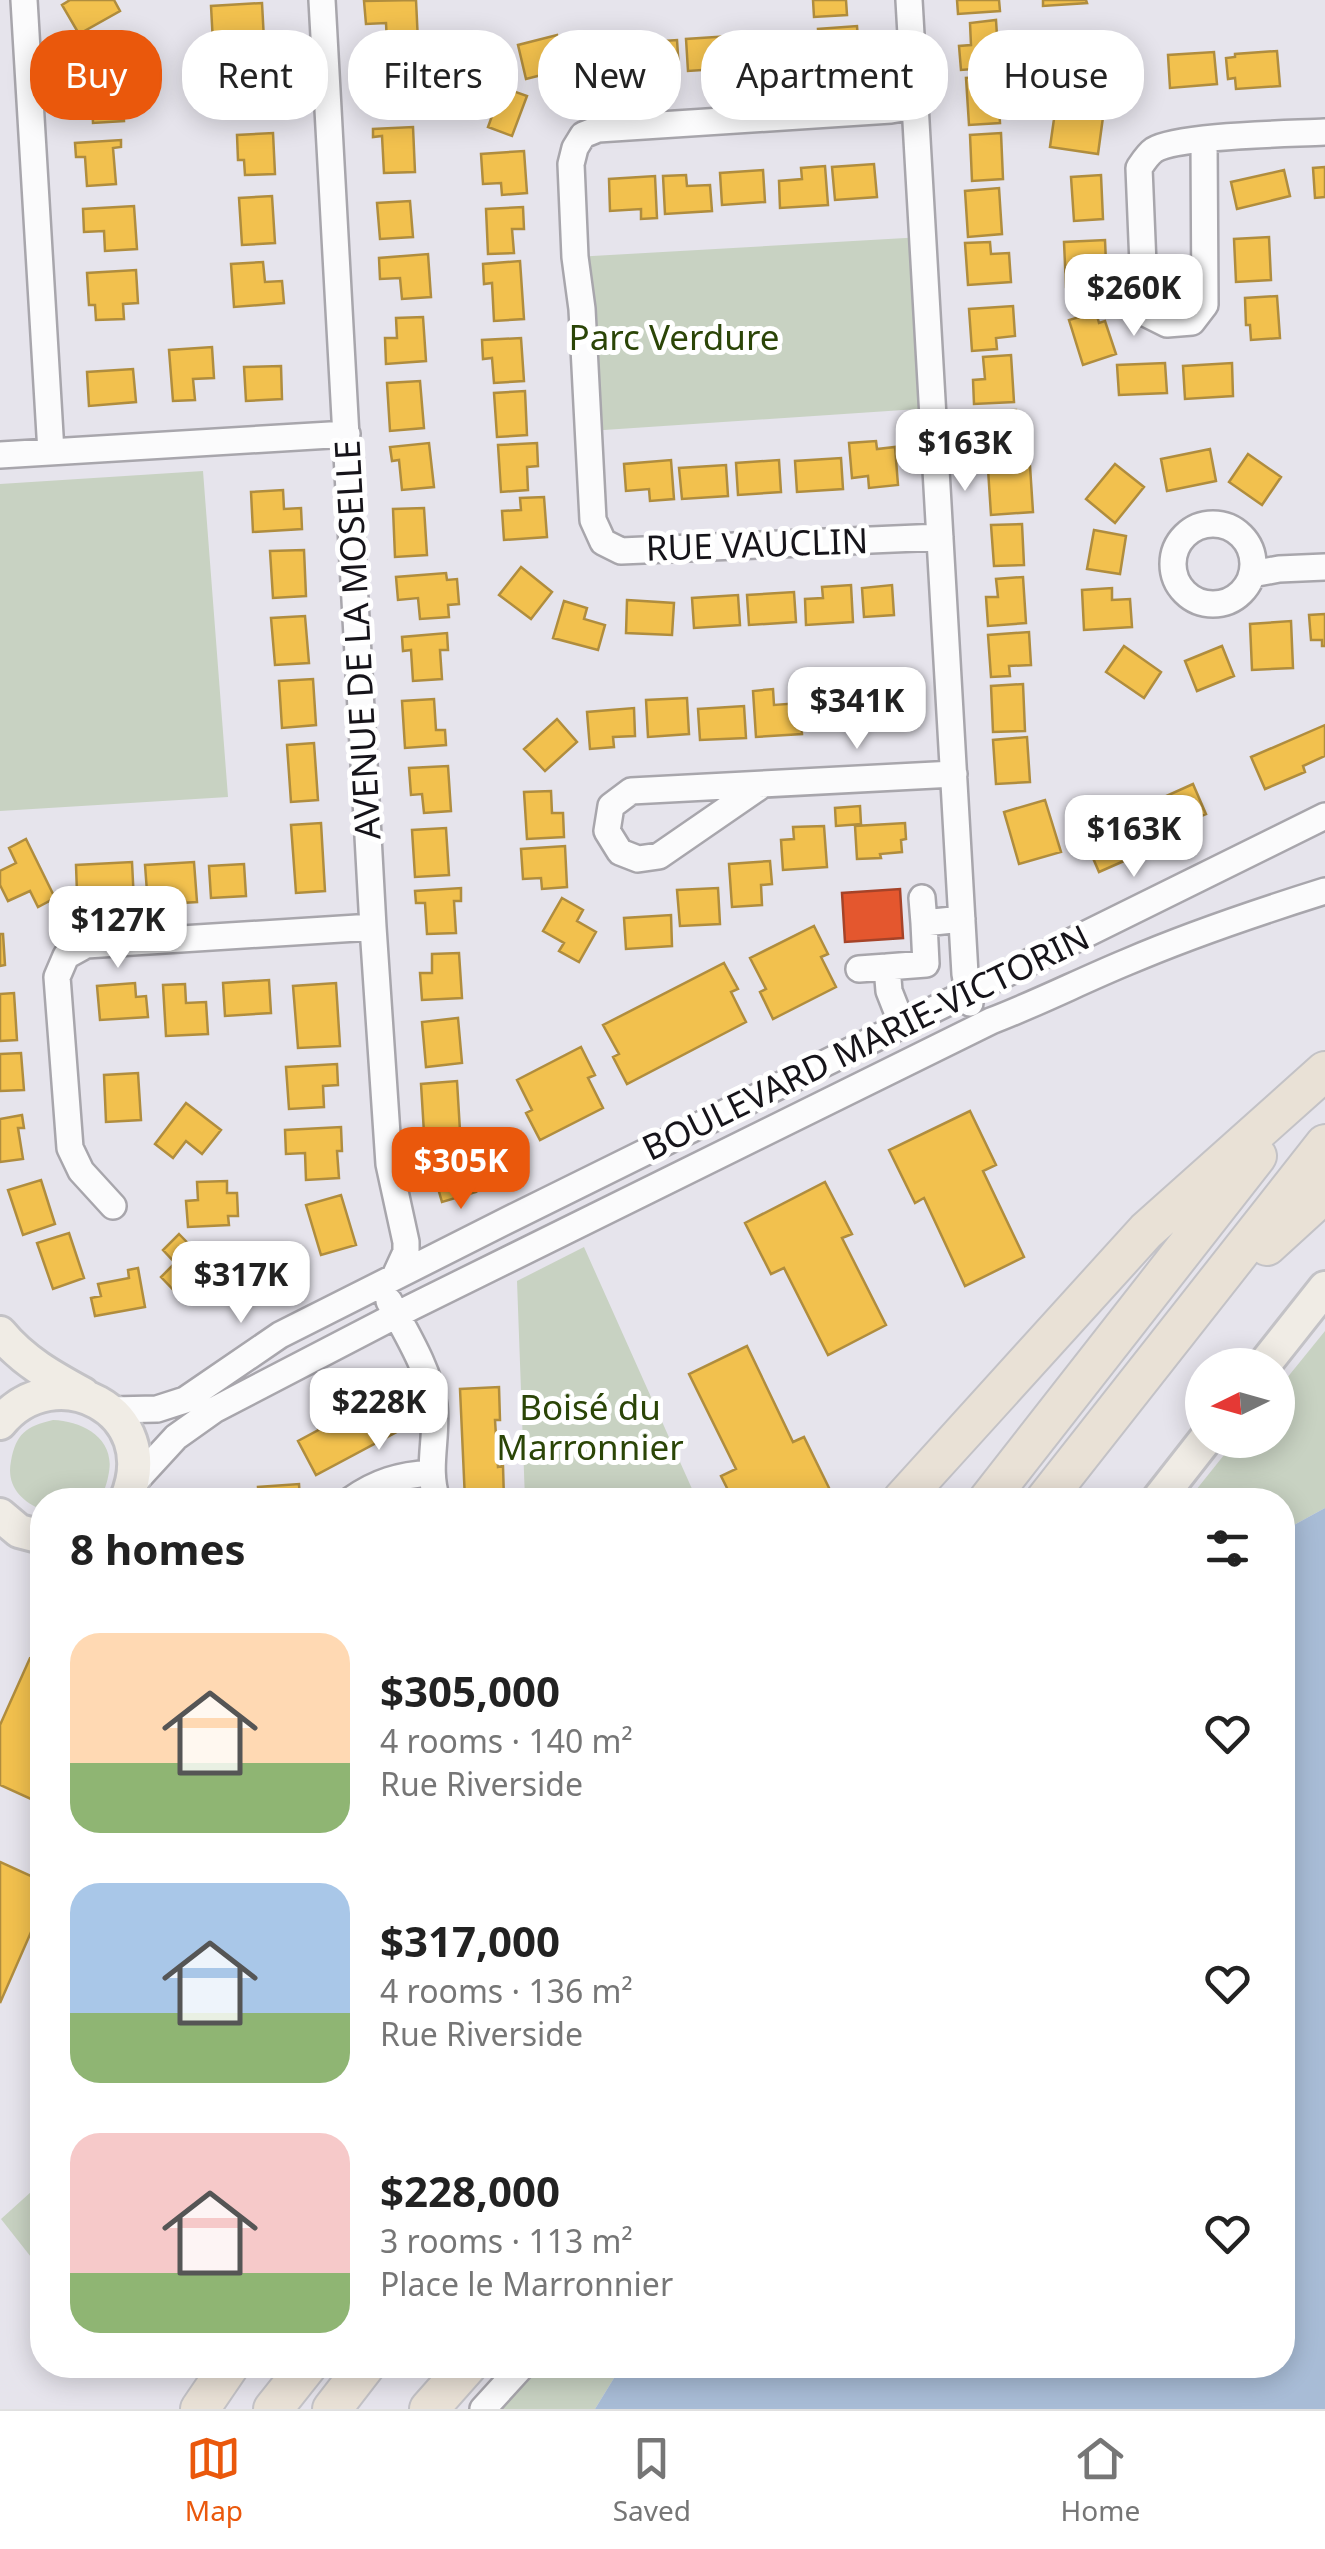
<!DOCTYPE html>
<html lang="en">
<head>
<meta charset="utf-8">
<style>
	:root { --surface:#fff; --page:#f2f2f2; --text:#222; --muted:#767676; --line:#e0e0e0; --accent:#ea580c }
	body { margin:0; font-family:"Noto Sans",sans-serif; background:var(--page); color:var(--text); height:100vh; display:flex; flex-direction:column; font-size:38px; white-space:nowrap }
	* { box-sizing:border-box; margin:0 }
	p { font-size:32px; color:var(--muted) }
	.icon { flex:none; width:55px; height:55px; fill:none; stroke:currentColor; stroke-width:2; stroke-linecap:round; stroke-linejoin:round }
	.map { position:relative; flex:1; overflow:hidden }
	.details { position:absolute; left:30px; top:1488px; width:1265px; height:890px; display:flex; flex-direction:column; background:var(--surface); border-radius:40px; box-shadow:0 5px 25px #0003 }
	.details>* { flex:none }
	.top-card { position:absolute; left:30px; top:30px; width:1265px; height:90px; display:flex; gap:20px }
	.needle { width:65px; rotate:265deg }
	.buttons { position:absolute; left:1185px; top:1348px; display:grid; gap:20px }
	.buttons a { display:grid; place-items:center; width:110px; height:110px; border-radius:50%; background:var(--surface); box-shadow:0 5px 25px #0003; font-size:50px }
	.price { position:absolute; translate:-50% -85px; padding:0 22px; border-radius:20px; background:#fff; color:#222; font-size:32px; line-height:65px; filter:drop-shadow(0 2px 5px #0008) }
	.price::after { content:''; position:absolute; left:50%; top:60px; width:30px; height:22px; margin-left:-15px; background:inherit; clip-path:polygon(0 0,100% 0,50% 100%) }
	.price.selected { background:var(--accent); color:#fff }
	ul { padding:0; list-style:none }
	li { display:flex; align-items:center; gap:30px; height:250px; padding:0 40px }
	li span { display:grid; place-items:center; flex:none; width:280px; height:200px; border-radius:30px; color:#555 }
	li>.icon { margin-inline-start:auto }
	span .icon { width:120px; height:120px; fill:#fffc; stroke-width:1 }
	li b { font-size:42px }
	h2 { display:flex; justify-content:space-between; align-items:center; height:120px; padding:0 40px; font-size:42px }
	.chip { padding:0 35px; border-radius:40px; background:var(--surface); box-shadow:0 5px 25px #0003; font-size:35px; line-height:90px }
	.chip.selected { background:var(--accent); color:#fff }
	.menu { display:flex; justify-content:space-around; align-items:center; height:140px; border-top:2px solid var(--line); background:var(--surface); font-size:28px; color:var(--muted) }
	.menu a { display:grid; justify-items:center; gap:5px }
	.menu .selected { color:var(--accent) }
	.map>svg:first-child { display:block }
	.green { fill:#c8d2c2 }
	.water { fill:#a8bcd6 }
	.homes { fill:#f2c14e; stroke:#b08d3e; stroke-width:2.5 }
	.shops { fill:#e4572e; stroke:#a64328; stroke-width:2.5 }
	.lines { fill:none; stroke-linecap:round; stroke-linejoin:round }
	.minor-casing { stroke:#a8a6ac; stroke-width:30 }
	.major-casing { stroke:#c3c2c6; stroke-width:38 }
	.highway-casing { stroke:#c3c2c6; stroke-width:42 }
	.minor { stroke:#fbfbfc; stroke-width:25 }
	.major { stroke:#f0ece5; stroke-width:32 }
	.highway { stroke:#e9e1d6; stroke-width:38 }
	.labels { text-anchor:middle; stroke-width:10; stroke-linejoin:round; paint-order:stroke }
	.park-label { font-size:35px; fill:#2b4507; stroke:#fff }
	.street-label { font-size:35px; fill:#16141a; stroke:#fff }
</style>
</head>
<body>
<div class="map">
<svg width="1325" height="2409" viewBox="0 0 1325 2409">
	<rect width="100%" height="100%" fill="#e6e4ec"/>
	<path class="green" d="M923 237 933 408 589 431 575 257Z
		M203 471 228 797 0 811V484Z
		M584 1247 697 1500H525L517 1281Z
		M1325 1331V1508L1283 1531 1282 1500H1188L1236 1440H1278V1389Z
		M53 1420C82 1421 115 1438 109 1472 107 1483 105 1492 97 1500H42V1510C21 1501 6 1486 11 1461 16 1434 26 1426 53 1420Z
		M42 2182V2271L1 2219Z
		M540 2365H622L595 2409H501Z"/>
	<path class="water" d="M1325 1508V2409H595L622 2365H1282L1283 1531Z"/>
	<path class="homes" d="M70 0H114L120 11 79 34 62 5Z
		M416 0 418 42 387 43 386 23 366 24 364 1Z
		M813 0H846L847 15 814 17Z
		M957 0H999L1000 11 958 14Z
		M1043 0H1086L1087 3 1043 6Z
		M262 3 264 40 213 43 211 6Z
		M996 20 999 67 961 70 959 46 971 45 970 23Z
		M857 26 859 52 850 53 851 73 821 75 818 29Z
		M557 35 565 69 526 79 518 45Z
		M730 36 732 68 688 71 686 39Z
		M783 36 786 67 739 70 737 39Z
		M609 39 610 56 621 55 623 81 581 84 578 41Z
		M677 40 679 70 636 73 634 43Z
		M1277 51 1280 86 1236 89 1235 78 1228 79 1226 58 1235 57V54Z
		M1214 52 1217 84 1170 88 1168 55Z
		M1061 59 1135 70 1131 98 1106 95 1098 154 1050 147 1054 119 1039 117 1041 103 1055 105Z
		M398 60 401 109 371 111 368 62Z
		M265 70 267 95 254 96 255 116 228 118 225 73Z
		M997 76 1000 123 969 125 966 78Z
		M121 78 124 121 93 123 92 102 72 104 71 81Z
		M485 81 527 96 512 136 488 127 492 116 475 110Z
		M413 127 415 172 384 173 382 136 373 137V129Z
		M273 133 275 174 245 175 244 160H238L237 135Z
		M1001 133 1003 179 972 181 970 135Z
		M121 140V147L113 148 116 184 87 186 85 157H76L75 143Z
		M524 151 527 193 502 195 501 183 483 184 481 154Z
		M874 164 877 197 835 200 832 167Z
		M825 166 828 205 780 208 779 181 802 179 801 168Z
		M1325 167V197L1315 198 1313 168Z
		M763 170 765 202 722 205 720 173Z
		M1284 170 1290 196 1237 209 1231 182Z
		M686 175 687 186 710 185 712 211 665 214 663 176Z
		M1101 175 1103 219 1074 221 1071 177Z
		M655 176 657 218 641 219V209L610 211 609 179Z
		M999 188 1002 234 968 237 965 191Z
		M272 196 275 243 242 245 239 198Z
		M410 201 413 237 380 239 377 203Z
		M134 206 137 249 105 251 104 231 84 232 83 209Z
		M523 207 524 229H512L514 253 488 254 486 209Z
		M1269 237 1271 280 1236 282 1234 239Z
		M1105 240 1107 285 1066 287 1064 242Z
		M990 242 991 254 1009 253 1011 282 968 285 965 243Z
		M428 254 431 297 402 299 400 278 380 279 379 258Z
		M520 261 524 319 494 321 492 283 484 284 483 264Z
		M263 262 265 282 282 281 284 303 234 307 231 264Z
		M136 270 138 303 123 304 124 319 96 320 95 305H89L87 273Z
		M1277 296 1280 338 1251 340 1250 325H1246L1245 298Z
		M1013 306 1015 336 996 338 997 349 972 351 969 309Z
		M1096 312 1099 323 1105 321 1116 354 1083 365 1069 320Z
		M423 317 426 361 386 364 385 338H397L396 318Z
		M521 338 524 381 494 383 492 358 483 359 482 340Z
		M212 347 214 378 193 379 195 400 173 401 169 350Z
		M1011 355 1014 402 974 404 973 380 985 379 983 357Z
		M1165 363 1167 393 1119 395 1117 365Z
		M1232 363 1233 396 1185 399 1183 366Z
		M281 366 282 399 246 401 244 367Z
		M133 369 136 402 89 406 87 372Z
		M420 381 424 428 390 431 387 383Z
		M525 391 527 435 497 437 494 393Z
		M1016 410 1019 456 988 458 985 411Z
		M876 441 877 449 895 447 898 485 869 488 868 476 852 478 849 443Z
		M429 443 434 487 402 490 399 460 392 461 390 447Z
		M537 443 538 466 527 467 528 490 501 492 498 445Z
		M1210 449 1216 481 1167 491 1161 459Z
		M1248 454 1281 477 1262 505 1229 482Z
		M841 458 843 489 797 492 795 461Z
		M671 460 674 499 650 501 649 489 626 491 624 464Z
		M779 460 781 492 738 495 736 463Z
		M1115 464 1144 487 1115 523 1086 499Z
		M726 465 728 496 682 499 679 468Z
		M1030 466 1033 512 991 515 988 469Z
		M283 490 284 509 301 508 302 529 253 532 251 492Z
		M544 497 547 537 504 540 502 511 521 510 520 498Z
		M424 508 427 555 395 557 393 509Z
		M1022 524 1024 565 994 566 991 525Z
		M1094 530 1126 536 1120 574 1087 569Z
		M304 550 306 596 273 598 270 551Z
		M521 567 552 592 531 619 499 595Z
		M446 573 447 580 457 579 459 604 448 605 449 617 420 619 418 598 398 600 396 577Z
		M1023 577 1026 623 988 626 986 597H998L996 579Z
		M851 585 853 622 806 625 805 599 823 598 822 587Z
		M892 585 894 615 864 617 862 588Z
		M1112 588V600L1130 599 1132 627 1084 630 1082 590Z
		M794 592 796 622 749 625 747 595Z
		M738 595 740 625 694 628 692 598Z
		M627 600 674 603 672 635 626 633Z
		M564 601 587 608 584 619 605 625 598 650 553 638Z
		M1325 614V646H1322V640H1311L1309 615Z
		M305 616 309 663 275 665 271 618Z
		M1291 621 1293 668 1252 670 1250 624Z
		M1029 632 1031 665 1009 666 1010 676 991 677 988 635Z
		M447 633 448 650H440L442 679 413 681 411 650 403 651 402 637Z
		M1124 646 1161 672 1144 698 1106 672Z
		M1222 646 1234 676 1197 691 1185 661Z
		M313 679 316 725 282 728 279 681Z
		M908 684 910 721 870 723 867 687Z
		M1023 684 1025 731 993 732 991 686Z
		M773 689 774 705 800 703 802 734 756 737 753 691Z
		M859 691 861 727 821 730 819 694Z
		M687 698 689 734 648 737 646 700Z
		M434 699 436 730H445L446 745 405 748 402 701Z
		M744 706 746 738 700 740 698 709Z
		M634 708 635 736 613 737 614 747 590 749 587 712Z
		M557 719 577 742 545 771 524 749Z
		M1325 725V756L1303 766 1305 772 1265 789 1251 757Z
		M1027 737 1030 782 996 784 993 740Z
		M314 743 318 800 291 802 287 745Z
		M448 766 451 811 424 813 422 794 411 795 409 768Z
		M1193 784 1206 814 1172 828 1176 838 1099 872 1086 842 1160 810 1155 801Z
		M551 791 552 813H563L564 837 527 839 524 792Z
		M1045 800 1061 852 1019 864 1004 812Z
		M860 806 861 824 836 826 835 808Z
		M321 823 325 891 296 893 291 825Z
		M905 823 906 839 901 840 902 852 880 854 881 858 857 859 855 826Z
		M824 826 827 867 783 870 781 840 794 839 793 827Z
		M446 828 449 875 415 877 412 830Z
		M26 839 55 898 38 907 30 891 8 901 0 885V871L16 863 9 848Z
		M565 846 567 887 542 889 541 878 523 879 521 849Z
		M770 861 772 884 761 885 762 905 732 907 729 864Z
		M132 862 134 902 109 903 108 891 77 893 76 865Z
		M194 862 197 902 148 905 145 865Z
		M244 864 246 896 211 898 209 866Z
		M461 888V901H454L456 933 427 934 425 903H416L415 891Z
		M718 888 720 924 680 926 677 890Z
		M562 898 583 910 577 921 596 932 579 962 559 951 564 943 543 931Z
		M671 915 672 946 626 949 624 918Z
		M814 926 828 954 821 957 836 987 773 1019 760 992 766 989 750 958Z
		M0 934H3L5 965 0 966Z
		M459 953 462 998 422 1000 420 973H432V954Z
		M724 963 738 989 731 992 746 1022 627 1084 613 1057 619 1054 603 1025Z
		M269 980 271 1013 225 1016 223 983Z
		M135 983 136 997 146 996 148 1017 100 1020 97 986Z
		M336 983 340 1046 298 1048 293 986Z
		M185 984 186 1003 206 1002 208 1034 166 1036 163 985Z
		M14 993 17 1040 0 1041V994Z
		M458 1018 462 1063 426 1067 422 1022Z
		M581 1047 595 1075 588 1078 603 1108 540 1140 526 1113 532 1110 517 1080Z
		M21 1053 24 1090 0 1091V1054Z
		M337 1064 338 1085 323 1086 324 1107 289 1109 286 1067Z
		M138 1073 141 1120 106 1122 104 1075Z
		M457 1081 460 1131 424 1133 421 1084Z
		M186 1103 221 1130 202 1154 186 1141 173 1158 155 1144Z
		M970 1111 996 1165 983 1171 1024 1257 965 1286 924 1198 915 1203 889 1150Z
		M22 1115 24 1128H18L23 1159 0 1162V1119Z
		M341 1127 342 1151H337L339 1178 306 1180 305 1153 286 1154 285 1130Z
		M462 1144 476 1192 442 1202 428 1154Z
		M41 1180 55 1224 23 1235 8 1190Z
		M227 1181V1193H237L238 1216H228L229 1225 188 1227 186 1201 198 1200 197 1182Z
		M825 1182 852 1234 842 1238 886 1325 828 1355 784 1268 771 1274 745 1223Z
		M341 1195 356 1245 321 1255 306 1205Z
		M69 1233 84 1278 53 1289 37 1243Z
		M179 1234 213 1269 182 1299 161 1277 175 1263 163 1250Z
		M138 1268 145 1307 95 1316 91 1298 101 1296 98 1284 129 1278 128 1270Z
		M747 1346 793 1442 804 1437 829 1488 805 1500H733L721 1476 736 1469 689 1374Z
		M402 1385 421 1419 316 1475 298 1441 326 1426 328 1430 369 1408 367 1403Z
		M499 1387 500 1420H495L498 1467 503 1466 504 1500H465L460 1389Z
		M299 1484 300 1500H259L258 1487Z
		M35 1657 42 1660V1804L0 1785V1725L30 1658Z
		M0 1862 42 1881V1907L0 2003Z"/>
	<path class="shops" d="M900 889 903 938 845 942 842 893Z"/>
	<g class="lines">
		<defs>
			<path id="minor" d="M24 0 51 452
				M322 0 373 927 389 1164 406 1242V1252L395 1276
				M909 0 965 974 970 1003
				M915 106 891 110 598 129 583 135 575 148 571 164 575 257 582 309 593 520 603 542 621 551 940 537
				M1204 140 1205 305 1192 322 1167 324 1145 313 1139 168C1143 162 1148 154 1154 150 1178 135 1291 134 1325 132
				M0 455 347 434
				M1173 564a40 40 0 1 1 80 0a40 40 0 1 1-80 0Z
				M1252 574 1279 569 1325 567
				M762 785 659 856 638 859 620 852 607 831 611 806 631 791 954 774
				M922 898 924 923
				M859 969 887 967
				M902 1024 889 991 887 967 926 964 924 923 962 919
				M113 1206 81 1171 70 1148 57 977 66 956 86 945 373 927
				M389 1301C405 1331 430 1371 434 1405 438 1438 426 1468 437 1500
				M111 1410 157 1409 185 1400 280 1335 514 1217 1325 816
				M130 1487 176 1437 214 1410 412 1307 991 1021C1038 1003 1081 981 1127 962 1192 934 1258 912 1325 891
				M351 1500C376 1482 400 1475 431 1473
				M483 2409 523 2365"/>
			<path id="major" d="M0 1333C23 1361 52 1377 83 1394
				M1264 1365 1325 1288
				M0 1423C54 1356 165 1410 126 1500
				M1158 1500 1205 1440
				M0 1515 19 1531 42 1537"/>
			<path id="highway" d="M1267 1246 1325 1193
				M902 1500 1146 1231 1325 1071
				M988 1500 1257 1156
				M1045 1500 1325 1144
				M200 2409 230 2365
				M273 2409 308 2365
				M332 2409 366 2365
				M429 2409 468 2365"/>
		</defs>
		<use href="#minor" class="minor-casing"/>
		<use href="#major" class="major-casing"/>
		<use href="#highway" class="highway-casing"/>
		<use href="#minor" class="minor"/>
		<use href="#major" class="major"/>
		<use href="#highway" class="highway"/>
	</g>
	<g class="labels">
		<g class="park-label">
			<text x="674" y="350">Parc Verdure</text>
			<text x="590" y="1420">Boisé du<tspan x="590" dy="40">Marronnier</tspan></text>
		</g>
		<g class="street-label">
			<text transform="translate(757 545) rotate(-2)" y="12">RUE VAUCLIN</text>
			<text transform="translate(358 640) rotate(-93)" y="12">AVENUE DE LA MOSELLE</text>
			<text transform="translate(866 1043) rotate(-26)" y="12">BOULEVARD MARIE-VICTORIN</text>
		</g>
	</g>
</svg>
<div class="buttons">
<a><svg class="needle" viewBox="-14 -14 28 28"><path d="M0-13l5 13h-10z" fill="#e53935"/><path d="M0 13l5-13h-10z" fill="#767676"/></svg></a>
</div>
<b class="price" style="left:1134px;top:339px">$260K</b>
<b class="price" style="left:965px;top:494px">$163K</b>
<b class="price" style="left:857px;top:752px">$341K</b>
<b class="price" style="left:1134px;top:880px">$163K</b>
<b class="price" style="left:118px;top:971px">$127K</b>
<b class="price selected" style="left:461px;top:1212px">$305K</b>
<b class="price" style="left:241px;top:1326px">$317K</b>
<b class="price" style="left:379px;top:1453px">$228K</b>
<div class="top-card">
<a class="chip selected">Buy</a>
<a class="chip">Rent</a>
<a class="chip">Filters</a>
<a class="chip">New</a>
<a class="chip">Apartment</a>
<a class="chip">House</a>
</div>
<section class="details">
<h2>8 homes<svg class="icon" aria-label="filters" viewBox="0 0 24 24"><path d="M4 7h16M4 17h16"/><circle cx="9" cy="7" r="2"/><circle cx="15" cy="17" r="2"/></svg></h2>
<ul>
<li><span style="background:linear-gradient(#ffd9b3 65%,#8fb573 0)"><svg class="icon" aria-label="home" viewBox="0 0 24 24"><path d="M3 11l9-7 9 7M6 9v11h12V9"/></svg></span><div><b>$305,000</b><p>4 rooms · 140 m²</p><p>Rue Riverside</p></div><svg class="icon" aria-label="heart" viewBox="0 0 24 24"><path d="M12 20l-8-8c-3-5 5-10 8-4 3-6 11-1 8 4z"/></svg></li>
<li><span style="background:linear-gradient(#a9c7e8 65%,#8fb573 0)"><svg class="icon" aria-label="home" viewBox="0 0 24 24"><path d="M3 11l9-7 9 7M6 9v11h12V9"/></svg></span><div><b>$317,000</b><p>4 rooms · 136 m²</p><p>Rue Riverside</p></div><svg class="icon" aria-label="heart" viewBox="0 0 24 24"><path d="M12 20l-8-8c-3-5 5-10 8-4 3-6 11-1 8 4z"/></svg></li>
<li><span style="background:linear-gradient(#f6c9c9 70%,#8fb573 0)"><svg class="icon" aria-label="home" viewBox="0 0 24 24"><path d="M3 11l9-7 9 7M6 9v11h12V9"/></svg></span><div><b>$228,000</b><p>3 rooms · 113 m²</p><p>Place le Marronnier</p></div><svg class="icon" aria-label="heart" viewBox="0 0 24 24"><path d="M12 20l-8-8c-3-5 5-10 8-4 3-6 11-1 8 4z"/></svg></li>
</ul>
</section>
</div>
<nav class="menu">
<a class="selected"><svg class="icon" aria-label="map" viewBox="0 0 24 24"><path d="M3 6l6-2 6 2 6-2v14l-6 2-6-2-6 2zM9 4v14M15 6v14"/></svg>Map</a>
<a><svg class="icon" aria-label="saved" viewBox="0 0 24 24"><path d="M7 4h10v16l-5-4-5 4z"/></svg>Saved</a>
<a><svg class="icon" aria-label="home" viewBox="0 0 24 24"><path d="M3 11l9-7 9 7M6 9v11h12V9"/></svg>Home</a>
</nav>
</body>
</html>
